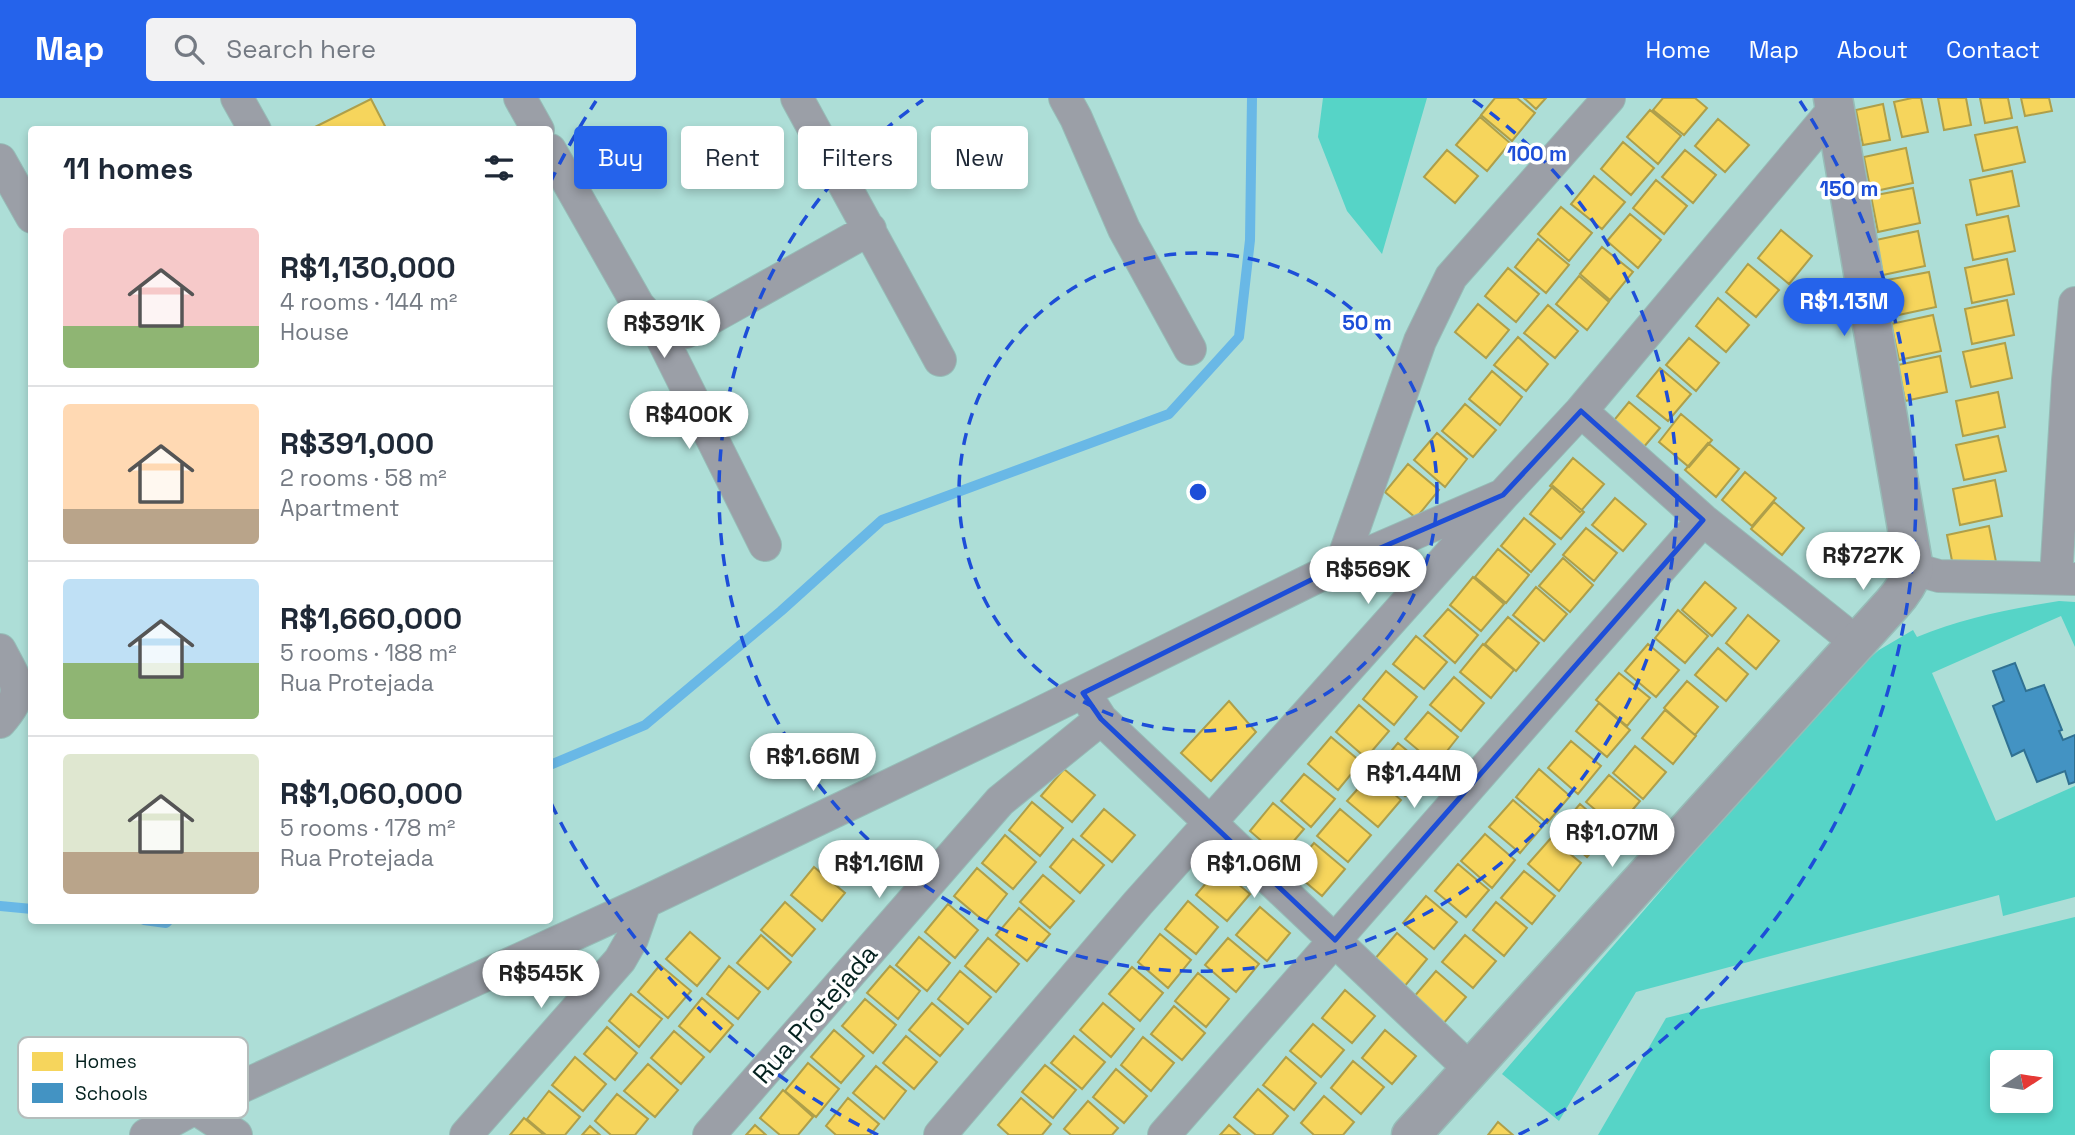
<!DOCTYPE html>
<html lang="en">
<head>
<meta charset="utf-8">
<style>
	:root { --surface:#fff; --page:#f2f2f3; --text:#1f2937; --muted:#747a83; --line:#e0e1e3; --accent:#2563eb }
	body { margin:0; font-family:"Space Grotesk",sans-serif; background:var(--page); color:var(--text); height:100vh; display:flex; flex-direction:column; font-size:26px; white-space:nowrap }
	* { box-sizing:border-box; margin:0 }
	p { font-size:23px; color:var(--muted) }
	.icon { flex:none; width:38px; height:38px; fill:none; stroke:currentColor; stroke-width:2; stroke-linecap:round; stroke-linejoin:round }
	.map { position:relative; flex:1; overflow:hidden }
	.sheet { position:absolute; left:28px; top:28px; width:525px; height:798px; display:flex; flex-direction:column; background:var(--surface); border-radius:7px; box-shadow:0 4px 10px #0003 }
	.sheet>* { flex:none }
	.banner { position:absolute; left:574px; top:28px; width:665px; height:63px; display:flex; gap:14px }
	.needle { width:46px; rotate:78deg }
	.buttons { position:absolute; left:1990px; top:952px; display:grid; gap:14px }
	.buttons a { display:grid; place-items:center; width:63px; height:63px; border-radius:7px; background:var(--surface); box-shadow:0 4px 10px #0003; font-size:35px }
	.price { position:absolute; translate:-50% -60px; padding:0 16px; border-radius:24px; background:#fff; color:#222; font-size:23px; line-height:46px; filter:drop-shadow(0 2px 4px #0008) }
	.price::after { content:''; position:absolute; left:50%; top:42px; width:21px; height:16px; margin-left:-10px; background:inherit; clip-path:polygon(0 0,100% 0,50% 100%) }
	.price.current { background:var(--accent); color:#fff }
	ul { padding:0; list-style:none }
	li { display:flex; align-items:center; gap:21px; height:175px; padding:0 35px }
	li+li { border-top:2px solid var(--line) }
	li span { display:grid; place-items:center; flex:none; width:196px; height:140px; border-radius:7px; color:#555 }
	li>.icon { margin-inline-start:auto }
	span .icon { width:84px; height:84px; fill:#fffc; stroke-width:1 }
	li b { font-size:30px }
	h2 { display:flex; justify-content:space-between; align-items:center; height:84px; padding:0 35px; font-size:30px }
	.tag { padding:0 24px; border-radius:7px; background:var(--surface); box-shadow:0 4px 10px #0003; font-size:24px; line-height:63px }
	.tag.current { background:var(--accent); color:#fff }
	header { display:flex; align-items:center; gap:42px; box-sizing:border-box; height:98px; padding:0 35px; background:var(--accent); color:#fff }
	header strong { font-size:33px }
	nav { display:flex; gap:38px; margin-inline-start:auto; font-size:24px }
	.search { width:490px; height:63px; background:var(--page); display:flex; align-items:center; gap:18px; box-sizing:border-box; padding:0 24px; border-radius:7px; color:var(--muted); font-size:26px }
	.map>svg:first-child { display:block }
	.green { fill:#56d4c7; fill-rule:evenodd }
	.homes { fill:#f6d55c; stroke:#ae9f4a; stroke-width:2 }
	.schools { fill:#4393c3; stroke:#307192; stroke-width:2 }
	.lines { fill:none; stroke-linecap:round; stroke-linejoin:round }
	.stream { stroke:#69b8e6; stroke-width:10 }
	.minor-casing { stroke:#96bcb7; stroke-width:34 }
	.tertiary-casing { stroke:#96bcb7; stroke-width:41 }
	.minor { stroke:#9b9fa7; stroke-width:32 }
	.tertiary { stroke:#9b9fa7; stroke-width:38 }
	.marked { fill:none; stroke:#1d4ed8; stroke-width:5; stroke-linejoin:round }
	.ring { fill:none; stroke:#1d4ed8; stroke-width:3.5; stroke-dasharray:12 9 }
	.labels { text-anchor:middle; stroke-width:7; stroke-linejoin:round; paint-order:stroke }
	.street-label { font-size:26px; fill:#05221f; stroke:#fff }
	.key { fill:#fff; stroke:#b4bdbc; stroke-width:2 }
	.key-label { font-size:19px; fill:#05221f }
	.centre { fill:#1d4ed8; stroke:#fff; stroke-width:3.5 }
	.ring-label { font-size:21px; text-anchor:middle; font-weight:bold; fill:#1d4ed8; stroke:#fff; stroke-width:7; stroke-linejoin:round; paint-order:stroke }
</style>
</head>
<body>
<header>
<strong>Map</strong>
<div class="search"><svg class="icon" aria-label="search" viewBox="0 0 24 24"><circle cx="10" cy="10" r="6"/><path d="M15 15l6 6"/></svg>Search here</div>
<nav><a>Home</a><a>Map</a><a>About</a><a>Contact</a></nav>
</header>
<div class="map">
<svg width="2075" height="1037" viewBox="0 0 2075 1037">
	<rect width="100%" height="100%" fill="#added7"/>
	<path class="green" d="M1323 0H1427L1382 156 1347 113 1318 39Z
		M2059 503 2075 504V549L2061 518 1932 575 1996 723 2075 688V799L2003 818 1999 797 1636 894 1559 1023 1502 976 1790 644 1852 576 1879 552 1913 532 1917 539C1962 520 2010 511 2059 503Z
		M2075 819V1037H1598L1666 920ZM2002 964H2040V1003H2002Z"/>
	<path class="homes" d="M1495 0H1517L1535 15 1512 43 1481 17Z
		M1524 0H1546L1536 11Z
		M1663 0H1695L1707 10 1684 37 1653 12Z
		M1912 0H1921L1928 34 1902 39 1894 4Z
		M1938 0H1966L1971 27 1944 32Z
		M1980 0H2008L2012 20 1985 25Z
		M2021 0H2049L2052 13 2025 18Z
		M371 1 387 32H309Z
		M1883 6 1890 42 1863 47 1856 12Z
		M1650 12 1681 38 1658 66 1627 39Z
		M1480 19 1510 45 1487 73 1456 47Z
		M1718 21 1749 47 1725 74 1695 48Z
		M2017 29 2025 64 1983 73 1975 37Z
		M1623 44 1654 70 1631 97 1601 71Z
		M1906 50 1913 85 1871 94 1864 59Z
		M1447 52 1478 78 1455 105 1424 79Z
		M1685 52 1716 77 1693 105 1662 79Z
		M2012 73 2019 108 1977 117 1970 82Z
		M1594 78 1625 104 1602 131 1571 106Z
		M1656 82 1687 108 1664 136 1633 110Z
		M1913 90 1920 125 1878 134 1871 98Z
		M1561 109 1592 135 1569 163 1538 136Z
		M1630 116 1661 142 1638 170 1607 143Z
		M2008 118 2015 153 1973 162 1966 127Z
		M1781 132 1812 158 1789 186 1758 160Z
		M1918 133 1925 168 1883 177 1876 142Z
		M1538 141 1569 167 1546 195 1515 169Z
		M1602 149 1633 174 1610 202 1580 176Z
		M2007 161 2014 196 1972 205 1965 170Z
		M1748 166 1779 192 1756 219 1726 194Z
		M1508 170 1539 196 1516 224 1485 198Z
		M1929 174 1936 209 1894 218 1887 182Z
		M1579 178 1609 204 1587 232 1556 206Z
		M1718 200 1749 227 1726 254 1696 228Z
		M2007 202 2014 237 1972 246 1965 211Z
		M1478 206 1509 232 1486 260 1455 234Z
		M1548 207 1578 233 1555 260 1524 235Z
		M1933 217 1941 253 1899 262 1891 226Z
		M1518 239 1548 266 1526 293 1494 267Z
		M1689 240 1719 265 1696 293 1666 267Z
		M2005 245 2012 280 1971 289 1963 254Z
		M1940 258 1947 294 1905 303 1898 267Z
		M1660 270 1691 296 1668 323 1637 298Z
		M1492 273 1522 299 1500 327 1469 301Z
		M1998 294 2005 329 1963 338 1956 303Z
		M1629 304 1660 330 1637 357 1606 332Z
		M1465 306 1496 332 1473 359 1442 333Z
		M1681 316 1712 342 1689 369 1659 344Z
		M1437 335 1467 361 1445 389 1414 362Z
		M1998 338 2006 373 1964 382 1956 347Z
		M1708 345 1739 371 1716 399 1685 372Z
		M1573 360 1604 386 1580 414 1550 388Z
		M1408 366 1439 392 1416 420 1385 394Z
		M1745 374 1776 400 1752 428 1722 402Z
		M1995 382 2002 418 1960 427 1953 391Z
		M1553 388 1584 414 1561 441 1530 416Z
		M1615 400 1646 426 1623 453 1592 427Z
		M1774 404 1804 430 1782 457 1751 431Z
		M1524 420 1555 446 1531 474 1501 448Z
		M1989 428 1996 464 1954 473 1947 437Z
		M1586 430 1617 455 1594 483 1563 457Z
		M1498 451 1529 477 1506 505 1475 479Z
		M1563 460 1593 487 1570 514 1539 488Z
		M1473 479 1504 506 1481 533 1450 507Z
		M1705 484 1736 510 1712 538 1682 512Z
		M1536 489 1567 516 1544 543 1513 517Z
		M1448 511 1478 537 1455 565 1424 538Z
		M1678 512 1708 538 1685 565 1655 540Z
		M1748 517 1779 543 1756 571 1726 545Z
		M1508 519 1539 545 1516 573 1485 546Z
		M1416 538 1447 564 1424 591 1393 566Z
		M1483 546 1514 572 1491 600 1460 574Z
		M1648 546 1679 572 1656 599 1625 573Z
		M1718 550 1748 576 1726 603 1695 577Z
		M1386 573 1417 599 1394 627 1363 601Z
		M1619 575 1650 600 1627 628 1596 602Z
		M1454 579 1484 605 1461 633 1430 607Z
		M1687 583 1718 609 1695 637 1664 610Z
		M1229 603 1256 634 1211 683 1181 655Z
		M1599 605 1630 632 1607 659 1576 633Z
		M1359 607 1389 633 1366 660 1336 634Z
		M1665 612 1696 638 1673 666 1642 640Z
		M1428 614 1458 639 1436 667 1405 641Z
		M1331 639 1361 664 1338 692 1308 666Z
		M1571 643 1601 668 1578 696 1548 670Z
		M1398 645 1429 671 1405 698 1375 672Z
		M1635 648 1666 674 1643 701 1613 675Z
		M1064 671 1095 697 1072 724 1041 698Z
		M1539 671 1570 698 1547 725 1516 699Z
		M1304 676 1335 701 1311 729 1281 703Z
		M1371 676 1401 702 1378 729 1347 703Z
		M1609 677 1640 703 1617 730 1586 704Z
		M1513 702 1543 728 1520 755 1489 729Z
		M1032 704 1063 730 1040 758 1009 732Z
		M1273 705 1304 731 1280 759 1250 733Z
		M1580 706 1610 732 1587 759 1557 733Z
		M1104 711 1135 737 1112 764 1081 738Z
		M1340 711 1371 737 1348 764 1317 738Z
		M1485 736 1515 762 1492 790 1461 763Z
		M1005 737 1036 764 1013 791 982 765Z
		M1551 740 1581 765 1559 793 1528 766Z
		M1073 741 1104 767 1080 795 1050 769Z
		M1314 745 1345 771 1322 798 1291 772Z
		M1458 766 1489 792 1466 819 1435 793Z
		M814 769 845 795 822 823 791 797Z
		M977 770 1007 796 985 824 954 798Z
		M1219 770 1250 796 1227 823 1196 797Z
		M1524 773 1555 798 1532 826 1501 800Z
		M1043 777 1074 803 1050 830 1020 804Z
		M1426 798 1457 824 1434 851 1403 825Z
		M1188 803 1218 829 1196 856 1165 831Z
		M785 804 815 831 792 858 761 832Z
		M1496 804 1527 830 1504 858 1473 832Z
		M948 806 978 832 955 860 925 834Z
		M1260 809 1290 835 1267 863 1236 837Z
		M1019 810 1050 836 1027 863 996 837Z
		M690 834 720 860 697 888 666 861Z
		M1397 835 1427 861 1404 889 1374 862Z
		M1160 836 1191 862 1168 890 1138 864Z
		M761 837 791 864 768 891 737 865Z
		M1465 837 1496 863 1473 890 1442 864Z
		M919 839 950 865 927 893 896 867Z
		M988 840 1019 866 996 894 965 868Z
		M1228 840 1259 866 1236 894 1205 867Z
		M660 867 691 893 668 920 638 894Z
		M729 868 760 894 738 921 707 896Z
		M890 868 920 893 898 921 867 895Z
		M1132 869 1163 895 1140 923 1109 896Z
		M960 873 991 899 968 926 938 901Z
		M1436 873 1466 899 1443 926 1413 900Z
		M1198 875 1229 901 1206 929 1175 903Z
		M1345 892 1375 918 1352 945 1322 920Z
		M631 896 662 921 639 949 609 923Z
		M702 900 733 927 710 954 679 928Z
		M865 901 896 927 873 955 842 928Z
		M932 905 963 931 940 958 909 932Z
		M1103 905 1134 931 1111 959 1080 932Z
		M1174 908 1205 935 1182 962 1151 936Z
		M1313 926 1344 952 1321 979 1290 953Z
		M607 929 637 955 615 982 584 956Z
		M834 932 864 958 841 985 811 959Z
		M1385 932 1416 958 1392 986 1362 960Z
		M674 933 704 959 681 986 651 960Z
		M906 938 937 964 914 991 883 965Z
		M1074 938 1105 964 1082 991 1051 965Z
		M1143 939 1174 965 1151 993 1121 967Z
		M575 959 606 986 583 1013 552 987Z
		M1286 959 1316 985 1294 1012 1263 987Z
		M1353 963 1384 989 1361 1016 1331 990Z
		M808 965 839 991 816 1019 785 993Z
		M648 966 678 992 655 1019 624 993Z
		M1045 967 1076 992 1053 1020 1022 994Z
		M876 968 906 993 884 1021 853 995Z
		M1116 971 1147 998 1124 1025 1093 999Z
		M1258 991 1288 1018 1272 1037H1256L1234 1019Z
		M783 992 813 1019 798 1037H780L760 1020Z
		M549 993 580 1019 565 1037H546L527 1021Z
		M617 996 648 1021 635 1037H611L595 1023Z
		M1324 998 1354 1024 1343 1037H1314L1301 1025Z
		M848 1000 879 1026 870 1037H836L826 1028Z
		M1021 1000 1051 1026 1042 1037H1009L998 1027Z
		M1088 1003 1118 1030 1112 1037H1071L1064 1031Z
		M524 1020 544 1037H510Z
		M1498 1024 1513 1037H1488Z
		M755 1027 766 1037H746Z
		M1229 1027 1240 1037H1220Z
		M590 1028 600 1037H582Z"/>
	<path class="schools" d="M2015 565 2026 593 2044 587 2062 632 2059 633 2063 642 2075 637V684L2069 686 2065 673 2037 684 2024 652 2012 658 1993 608 2004 603 1993 573Z"/>
	<g class="lines">
		<path class="stream" d="M550 667 645 627 781 513 882 422 1169 316 1239 239 1250 142 1252 0
			M0 808 32 811
			M144 822 166 825 169 822"/>
		<defs>
			<path id="minor" d="M237 0 255 32
				M520 0 538 32
				M797 0 940 262
				M1065 0 1076 20 1124 131 1190 251
				M550 52 638 207 655 226 660 236 686 234 870 131
				M0 62 32 119
				M660 236 765 447
				M1581 313 1703 422 1856 544
				M1341 467 1420 243 1451 179 1609 0
				M1914 471 1939 478 2075 481
				M2056 480 2068 282 2075 205
				M0 552C17 585 27 593 0 624
				M1090 604 1101 621 1470 971
				M195 1010 236 1037
				M146 1037 195 1010 645 804 1026 622 1341 467 1503 397
				M466 1037 620 862 632 841 645 804
				M709 1037 1000 703 1101 621
				M940 1037 1138 805 1503 397 1581 313 1835 10
				M1164 1037 1703 422"/>
			<path id="tertiary" d="M1411 1037 1892 506C1902 495 1909 485 1914 471L1833 0"/>
		</defs>
		<use href="#minor" class="minor-casing"/>
		<use href="#tertiary" class="tertiary-casing"/>
		<use href="#minor" class="minor"/>
		<use href="#tertiary" class="tertiary"/>
	</g>
	<path class="marked" d="M1581 313 1703 422 1335 842 1101 621 1083 595 1341 467 1503 397Z"/>
	<g class="ring">
		<circle cx="1198" cy="394" r="239"/>
		<path d="M1473 2A479 479 0 1 1 923 2"/>
		<path d="M878 1037A718 718 0 0 1 550 703M550 85A718 718 0 0 1 596 3M1800 3A718 718 0 0 1 1518 1037"/>
	</g>
	<g class="labels">
		<g class="street-label">
			<text transform="translate(815 916) rotate(-49)" y="9">Rua Protejada</text>
		</g>
	</g>
	<rect x="18" y="939" width="230" height="81" rx="10" class="key"/>
	<rect x="32" y="954" width="31" height="19" fill="#f6d55c"/>
	<rect x="32" y="985" width="31" height="20" fill="#4393c3"/>
	<g class="key-label">
		<text x="75" y="970">Homes</text>
		<text x="75" y="1002">Schools</text>
	</g>
	<circle cx="1198" cy="394" r="10" class="centre"/>
	<g class="ring-label">
		<text x="1537" y="63">100 m</text>
		<text x="1849" y="98">150 m</text>
		<text x="1367" y="232">50 m</text>
	</g>
</svg>
<div class="buttons">
<a><svg class="needle" viewBox="-14 -14 28 28"><path d="M0-13l5 13h-10z" fill="#e53935"/><path d="M0 13l5-13h-10z" fill="#747a83"/></svg></a>
</div>
<b class="price current" style="left:1844px;top:240px">R$1.13M</b>
<b class="price" style="left:664px;top:262px">R$391K</b>
<b class="price" style="left:689px;top:353px">R$400K</b>
<b class="price" style="left:1863px;top:494px">R$727K</b>
<b class="price" style="left:1368px;top:508px">R$569K</b>
<b class="price" style="left:813px;top:695px">R$1.66M</b>
<b class="price" style="left:1414px;top:712px">R$1.44M</b>
<b class="price" style="left:1612px;top:771px">R$1.07M</b>
<b class="price" style="left:879px;top:802px">R$1.16M</b>
<b class="price" style="left:1254px;top:802px">R$1.06M</b>
<b class="price" style="left:541px;top:912px">R$545K</b>
<div class="banner">
<a class="tag current">Buy</a>
<a class="tag">Rent</a>
<a class="tag">Filters</a>
<a class="tag">New</a>
</div>
<section class="sheet">
<h2>11 homes<svg class="icon" aria-label="filters" viewBox="0 0 24 24"><path d="M4 7h16M4 17h16"/><circle cx="9" cy="7" r="2"/><circle cx="15" cy="17" r="2"/></svg></h2>
<ul>
<li><span style="background:linear-gradient(#f6c9c9 70%,#8fb573 0)"><svg class="icon" aria-label="home" viewBox="0 0 24 24"><path d="M3 11l9-7 9 7M6 9v11h12V9"/></svg></span><div><b>R$1,130,000</b><p>4 rooms · 144 m²</p><p>House</p></div></li>
<li><span style="background:linear-gradient(#ffd9b3 75%,#b9a48a 0)"><svg class="icon" aria-label="home" viewBox="0 0 24 24"><path d="M3 11l9-7 9 7M6 9v11h12V9"/></svg></span><div><b>R$391,000</b><p>2 rooms · 58 m²</p><p>Apartment</p></div></li>
<li><span style="background:linear-gradient(#bfe0f5 60%,#8fb573 0)"><svg class="icon" aria-label="home" viewBox="0 0 24 24"><path d="M3 11l9-7 9 7M6 9v11h12V9"/></svg></span><div><b>R$1,660,000</b><p>5 rooms · 188 m²</p><p>Rua Protejada</p></div></li>
<li><span style="background:linear-gradient(#dfe7d0 70%,#b9a48a 0)"><svg class="icon" aria-label="home" viewBox="0 0 24 24"><path d="M3 11l9-7 9 7M6 9v11h12V9"/></svg></span><div><b>R$1,060,000</b><p>5 rooms · 178 m²</p><p>Rua Protejada</p></div></li>
</ul>
</section>
</div>
</body>
</html>
